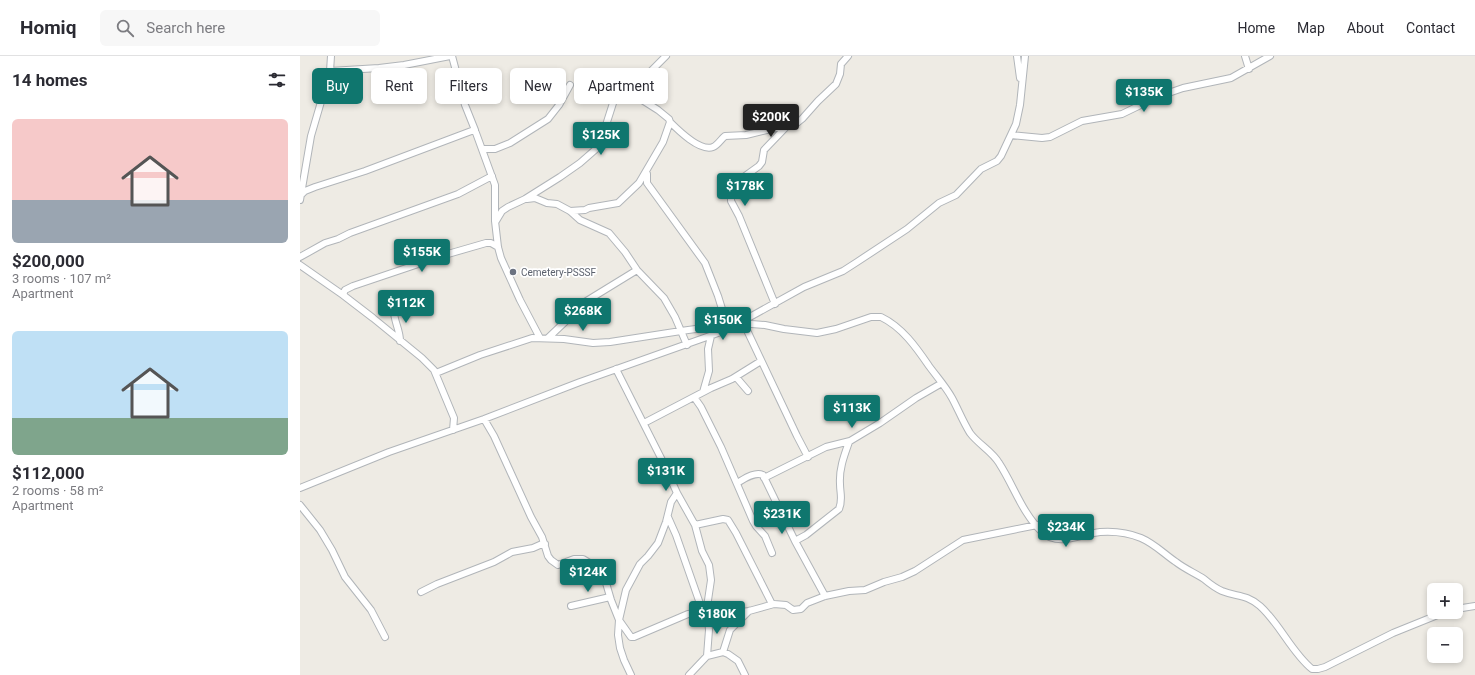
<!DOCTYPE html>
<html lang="en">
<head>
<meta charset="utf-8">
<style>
	:root { --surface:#fff; --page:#f7f7f7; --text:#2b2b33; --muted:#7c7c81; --line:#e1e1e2; --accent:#0f766e }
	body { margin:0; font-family:Roboto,sans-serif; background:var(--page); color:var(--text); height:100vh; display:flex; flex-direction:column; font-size:15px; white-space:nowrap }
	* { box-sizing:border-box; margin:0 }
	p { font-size:13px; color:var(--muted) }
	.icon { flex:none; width:22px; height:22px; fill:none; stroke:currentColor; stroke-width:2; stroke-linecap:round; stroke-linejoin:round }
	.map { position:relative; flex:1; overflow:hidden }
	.sheet { display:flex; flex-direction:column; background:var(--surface); width:300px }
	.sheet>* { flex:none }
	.hud { position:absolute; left:12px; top:12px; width:380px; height:36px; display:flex; gap:8px }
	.controls { position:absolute; left:1127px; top:527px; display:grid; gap:8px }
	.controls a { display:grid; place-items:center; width:36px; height:36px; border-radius:6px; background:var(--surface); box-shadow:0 2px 6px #0003; font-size:20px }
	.price { position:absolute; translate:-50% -34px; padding:0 9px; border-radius:4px; background:var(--accent); color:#fff; font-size:13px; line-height:26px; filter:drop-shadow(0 1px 2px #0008) }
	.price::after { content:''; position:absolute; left:50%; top:24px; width:12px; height:9px; margin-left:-6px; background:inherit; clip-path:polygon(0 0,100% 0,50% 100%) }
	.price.selected { background:#222; color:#fff }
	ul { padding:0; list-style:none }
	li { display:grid; align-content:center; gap:8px; height:212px; padding:0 12px }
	li span { display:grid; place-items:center; height:124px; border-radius:6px; color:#555 }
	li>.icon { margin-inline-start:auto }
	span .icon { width:72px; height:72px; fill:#fffc; stroke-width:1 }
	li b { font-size:17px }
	h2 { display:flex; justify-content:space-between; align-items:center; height:48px; padding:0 12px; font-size:17px }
	.tag { padding:0 14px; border-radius:6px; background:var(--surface); box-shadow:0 2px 6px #0003; font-size:14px; line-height:36px }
	.tag.selected { background:var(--accent); color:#fff }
	header { display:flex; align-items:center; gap:24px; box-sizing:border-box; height:56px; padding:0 20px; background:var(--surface); border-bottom:1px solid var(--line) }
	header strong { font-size:19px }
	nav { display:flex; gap:22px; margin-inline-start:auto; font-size:14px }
	.search { width:280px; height:36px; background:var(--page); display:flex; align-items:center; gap:10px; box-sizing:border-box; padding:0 14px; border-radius:6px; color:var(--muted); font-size:15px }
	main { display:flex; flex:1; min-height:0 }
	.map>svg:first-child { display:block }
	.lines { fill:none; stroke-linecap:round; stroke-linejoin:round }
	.minor-casing { stroke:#b1b5b9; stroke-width:8 }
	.minor { stroke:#fff; stroke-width:6 }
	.worship-dot { fill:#6b7280; stroke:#fff; stroke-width:1.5 }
	.labels { text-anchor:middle; stroke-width:3.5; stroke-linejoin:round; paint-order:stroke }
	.worship-label { font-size:10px; fill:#5b616d; stroke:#fff; text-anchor:start }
</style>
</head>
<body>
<header>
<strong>Homiq</strong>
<div class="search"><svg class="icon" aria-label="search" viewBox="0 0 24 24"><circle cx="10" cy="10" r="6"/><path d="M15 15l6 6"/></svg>Search here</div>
<nav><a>Home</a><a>Map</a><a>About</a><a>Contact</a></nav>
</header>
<main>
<section class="sheet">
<h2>14 homes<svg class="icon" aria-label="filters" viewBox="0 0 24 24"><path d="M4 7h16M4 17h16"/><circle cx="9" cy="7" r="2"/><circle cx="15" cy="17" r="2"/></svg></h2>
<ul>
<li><span style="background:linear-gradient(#f6c9c9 65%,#9aa5b1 0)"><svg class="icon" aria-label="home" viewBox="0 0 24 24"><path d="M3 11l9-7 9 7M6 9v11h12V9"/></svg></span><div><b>$200,000</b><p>3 rooms · 107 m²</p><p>Apartment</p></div></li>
<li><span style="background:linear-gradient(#bfe0f5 70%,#7fa58c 0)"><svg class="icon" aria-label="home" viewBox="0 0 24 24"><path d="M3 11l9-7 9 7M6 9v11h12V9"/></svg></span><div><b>$112,000</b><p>2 rooms · 58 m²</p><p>Apartment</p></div></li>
</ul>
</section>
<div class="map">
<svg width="1175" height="619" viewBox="0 0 1175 619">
	<rect width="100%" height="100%" fill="#eeebe4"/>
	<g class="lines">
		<defs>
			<path id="minor" d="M152 0 165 49 175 74
				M717 0 720 22
				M945 0 949 13
				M30 15 79 12 104 9 150 0
				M370 66C378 74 400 96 413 91 418 89 421 83 425 80L446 79 497 67 502 63 518 45 536 28 540 18 541 8 548 0
				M711 79 742 82 750 81 782 65 822 58 857 41 883 32 931 22 970 0
				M182 93H195L210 87 248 63 259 49 270 29
				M347 118V127L405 207 418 240 427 269
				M1 139 5 135 15 131 65 115 174 74 176 77 195 129V165L198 191 201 202 220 244 240 282
				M227 143 235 142 247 147 257 148 270 155 280 164 309 177 325 196 337 214 364 242 375 261 387 289
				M0 144 11 80 30 15 31 0
				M270 155 285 154 289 152 318 147 339 127 363 86 370 66 369 63 358 54 328 35
				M196 165 202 155 208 151 225 143 260 121 280 107 296 93 306 69 314 44 341 25 366 0
				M0 201 25 187 38 183 50 177 158 138 192 120
				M0 209 43 239 73 262 122 302 134 314 154 362 153 374
				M43 239 45 234 53 230 148 198 186 187H191L198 191
				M475 248 439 160 431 145V140L434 128 459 110 462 106 464 94 488 69
				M94 249C92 263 100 272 100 285
				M444 268 497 380 508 401
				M248 282 268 263 280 249 337 214
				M316 313 363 406 377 437 395 469 402 495 409 509 411 524 407 551 409 574 407 600
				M136 317 180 299 232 282 264 283 293 287 310 286 381 275 439 267 465 269 484 273 517 277 536 273 571 261H581C602 271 616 291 629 310 637 321 646 331 652 342 658 353 663 366 670 377 678 388 692 395 699 407 714 430 722 457 742 476 758 491 781 478 800 476 814 475 829 477 841 482 855 488 864 498 876 506 885 513 895 517 904 523 910 528 915 532 922 535 937 541 946 538 960 550 980 568 992 597 1012 613H1018L1025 611 1093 577 1145 556
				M436 321 448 335
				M403 336 409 315 408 293 411 280
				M394 341 401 351 421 391 453 465 456 470 465 480 472 497
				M184 363 194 380 231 461 242 481 248 500 251 504 258 509 274 503H283L288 506 302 519 306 527 311 544 319 564 318 579 320 592 324 604 331 619
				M344 367 411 332 432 323 461 305
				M464 422 526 391 550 385 580 367 616 342 642 327
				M437 427C444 423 455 415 463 419L495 485 525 540
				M0 432 89 396 184 363 280 326 418 277 439 267 504 231 543 215 557 206 607 173 639 147 656 139 681 113 697 105 701 100 716 68 720 49 725 0
				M377 437 371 446 366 466 358 487 348 500 340 508 326 534 319 564 331 581H334L388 558 398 557 413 560 449 555 474 548 486 549 493 554 501 553 507 547 525 540 549 535 565 534 584 526 602 521 615 515 663 484 737 469
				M0 449 20 474 32 494 45 521 71 554 85 581
				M368 461 376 479 404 559
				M395 469 423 463 428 464 436 477 472 548
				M495 485 506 479 539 453C543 444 540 437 540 428 539 413 544 400 549 386
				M121 536 137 528 194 506 212 496 233 492 242 488H245
				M271 550 310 541
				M1156 553 1175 550
				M423 596 430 574 449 555
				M389 619 407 600 423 596 428 598 438 605 445 619"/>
		</defs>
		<use href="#minor" class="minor-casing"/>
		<use href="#minor" class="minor"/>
	</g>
	<circle class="worship-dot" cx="213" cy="216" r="4"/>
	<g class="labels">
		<g class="worship-label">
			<text x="221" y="220">Cemetery-PSSSF</text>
		</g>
	</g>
</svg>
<div class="controls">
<a>+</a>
<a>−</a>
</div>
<b class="price" style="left:844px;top:57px">$135K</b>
<b class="price selected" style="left:471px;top:82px">$200K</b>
<b class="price" style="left:301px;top:100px">$125K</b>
<b class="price" style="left:445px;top:151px">$178K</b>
<b class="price" style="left:122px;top:217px">$155K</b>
<b class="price" style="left:106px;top:268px">$112K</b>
<b class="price" style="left:283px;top:276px">$268K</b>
<b class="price" style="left:423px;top:285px">$150K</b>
<b class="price" style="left:552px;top:373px">$113K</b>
<b class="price" style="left:366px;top:436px">$131K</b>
<b class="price" style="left:482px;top:479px">$231K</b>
<b class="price" style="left:766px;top:492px">$234K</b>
<b class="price" style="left:288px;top:537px">$124K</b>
<b class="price" style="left:417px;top:579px">$180K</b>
<div class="hud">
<a class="tag selected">Buy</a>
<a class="tag">Rent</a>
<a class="tag">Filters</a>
<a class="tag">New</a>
<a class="tag">Apartment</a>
</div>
</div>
</main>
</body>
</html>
